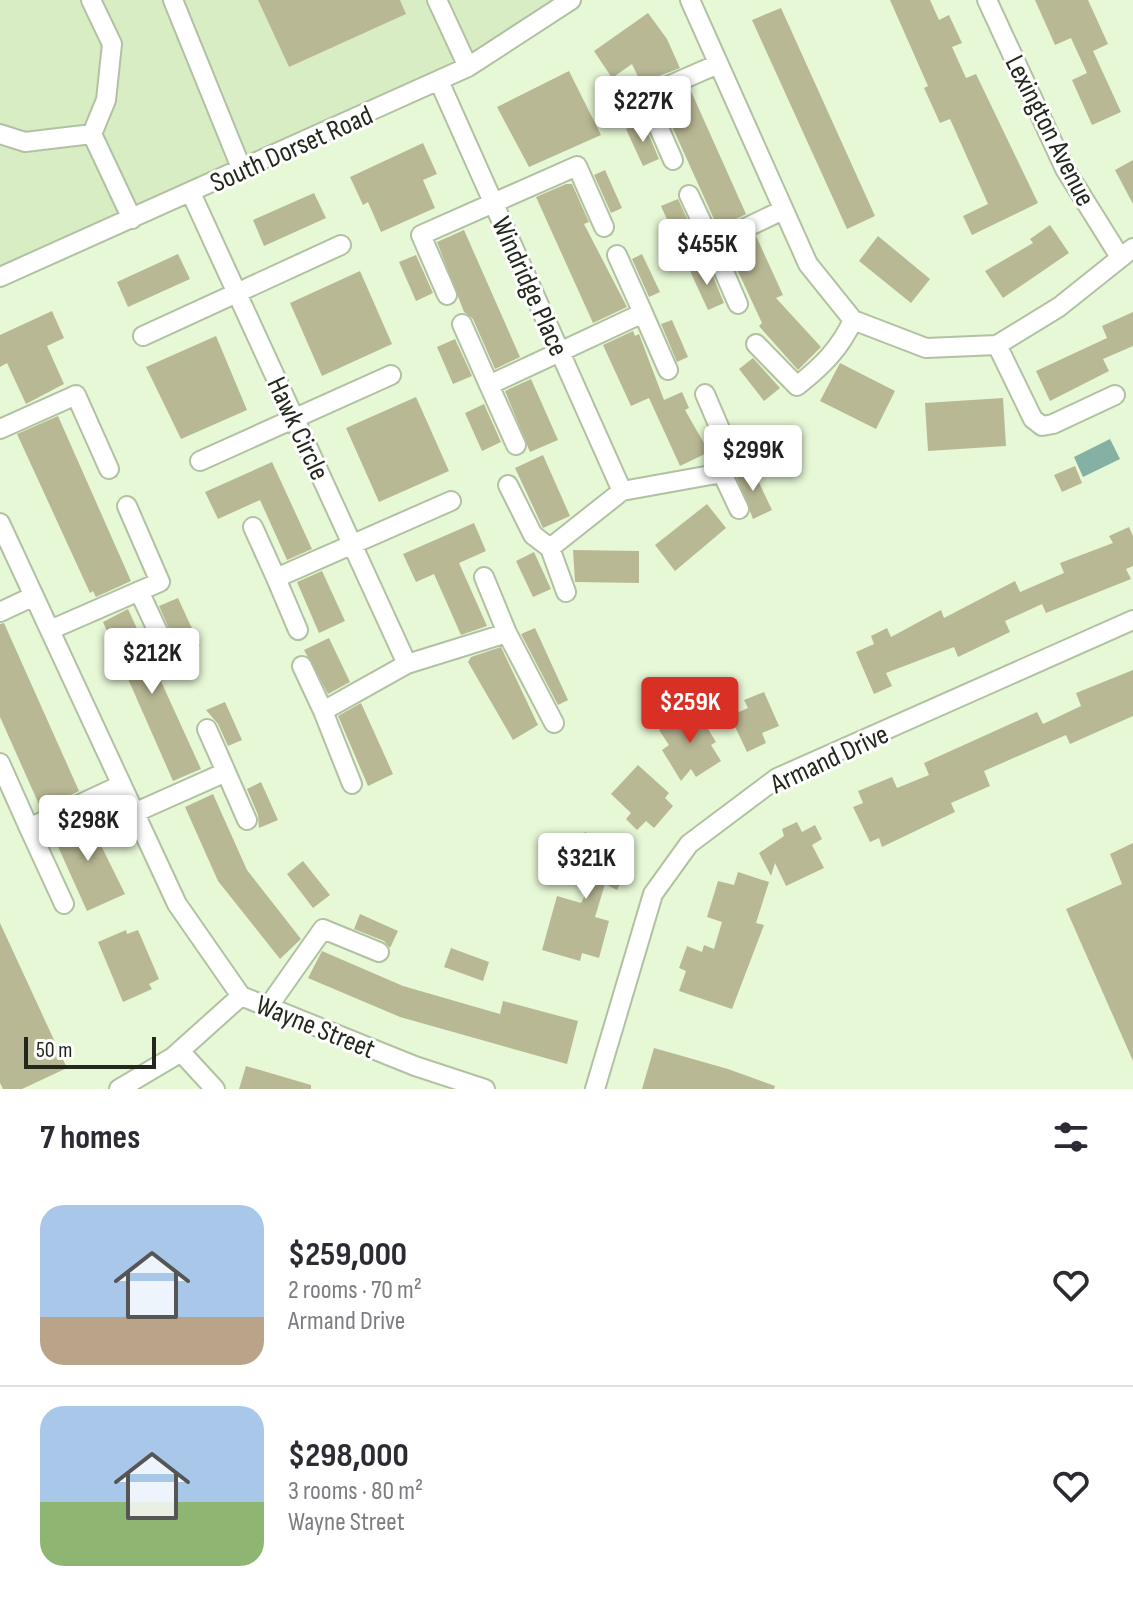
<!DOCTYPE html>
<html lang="en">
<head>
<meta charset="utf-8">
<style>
	:root { --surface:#fff; --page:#f2f2f3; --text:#2b2b33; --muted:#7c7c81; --line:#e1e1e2; --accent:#d93025 }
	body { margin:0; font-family:"Sofia Sans Condensed",sans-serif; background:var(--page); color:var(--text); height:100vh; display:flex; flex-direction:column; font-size:30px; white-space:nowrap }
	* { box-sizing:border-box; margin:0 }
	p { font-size:26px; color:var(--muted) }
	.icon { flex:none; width:44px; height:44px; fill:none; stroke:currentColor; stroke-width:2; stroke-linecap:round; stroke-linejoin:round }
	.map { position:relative; height:1089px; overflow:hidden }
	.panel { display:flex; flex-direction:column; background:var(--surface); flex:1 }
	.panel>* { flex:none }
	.scale { position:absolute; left:24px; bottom:20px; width:132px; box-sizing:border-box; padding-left:8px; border:4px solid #22281c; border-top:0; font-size:22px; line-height:28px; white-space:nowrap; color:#22281c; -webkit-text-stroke:6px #fff; paint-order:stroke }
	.price { position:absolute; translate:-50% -68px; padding:0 18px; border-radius:8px; background:#fff; color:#222; font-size:26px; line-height:52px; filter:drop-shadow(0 2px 4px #0008) }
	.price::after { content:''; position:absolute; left:50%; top:48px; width:24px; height:18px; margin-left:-12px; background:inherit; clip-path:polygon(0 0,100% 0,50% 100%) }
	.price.current { background:var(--accent); color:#fff }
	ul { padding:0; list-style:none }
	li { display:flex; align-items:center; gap:24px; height:200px; padding:0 40px }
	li+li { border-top:2px solid var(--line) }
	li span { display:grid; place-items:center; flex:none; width:224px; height:160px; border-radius:24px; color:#555 }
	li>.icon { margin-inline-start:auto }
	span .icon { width:96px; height:96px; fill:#fffc; stroke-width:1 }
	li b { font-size:34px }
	h2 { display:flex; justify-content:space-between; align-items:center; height:96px; padding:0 40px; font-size:34px }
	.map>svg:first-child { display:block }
	.built { fill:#d9edc5 }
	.water { fill:#84b1a3 }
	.building { fill:#b9b895 }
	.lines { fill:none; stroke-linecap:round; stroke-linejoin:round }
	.minor-casing { stroke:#b1c1a1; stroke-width:22 }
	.minor { stroke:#fff; stroke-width:18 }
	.labels { text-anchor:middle; stroke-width:6; stroke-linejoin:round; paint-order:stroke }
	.street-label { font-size:28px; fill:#22281c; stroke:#fff }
</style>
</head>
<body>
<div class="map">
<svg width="1133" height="1089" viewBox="0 0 1133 1089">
	<rect width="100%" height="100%" fill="#e7f8d6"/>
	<path class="built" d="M0 0H571L468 67 0 277Z"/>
	<path class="water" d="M1110 439 1120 459 1083 477 1074 457Z"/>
	<path class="building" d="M258 0H400L406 14 289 67Z
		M890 0H930L939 20 949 15 962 43 952 47 966 78 976 74 1038 203 972 235 963 216 988 204 950 119 940 123 924 88 928 86Z
		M1035 0H1088L1108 44 1093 51 1121 112 1092 125 1072 80 1087 73 1071 38 1055 45Z
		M781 8 875 216 847 229 752 20Z
		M648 13 667 39 680 68 641 83 632 64 612 78 594 51Z
		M569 71 601 135 529 167 497 107Z
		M690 89 746 214 718 228 661 102Z
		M643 121 659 159 643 166 626 129Z
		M423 143 437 174 423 180 435 208 381 232 368 202 363 205 350 177Z
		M1133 160V204L1115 170Z
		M605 170 622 208 611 213 594 175Z
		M566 184H572L589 222 584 224 627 307 593 323 536 197Z
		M314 193 326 218 264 246 253 220Z
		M678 199 695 236 678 244 661 206Z
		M1050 225 1069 253 1003 298 985 271 1033 243 1030 239Z
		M464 230 520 357 495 369 473 319 464 312 437 242Z
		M756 236 783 295 776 298 821 347 798 370 759 326 762 323 728 250Z
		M878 236 930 279 911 303 859 261Z
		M178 254 190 279 128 307 117 282Z
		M642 254 660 292 649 297 632 259Z
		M416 255 433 293 416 301 399 262Z
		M708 264 724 303 708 310 690 271Z
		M360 271 392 344 322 376 290 303Z
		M52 311 64 338 47 346 64 384 26 404 7 363 0 367V335Z
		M1133 312V346L1103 359 1109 371 1050 401 1036 371 1107 338 1102 326Z
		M672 320 688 357 677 362 661 324Z
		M633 331 635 336 639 334 664 400 682 392 689 408 685 410 709 452 680 466 649 398 631 406 603 345Z
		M216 336 247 410 181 439 146 367Z
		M455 339 472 376 453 384 437 347Z
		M753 358 780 388 764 401 739 369Z
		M840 363 895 391 876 429 820 401Z
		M531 379 558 440 530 452 505 391Z
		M416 397 449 471 379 502 346 428Z
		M1003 398 1006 446 928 451 925 403Z
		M484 404 501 442 482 451 465 413Z
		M58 416 131 581 96 597 93 591 90 593 17 434Z
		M543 455 570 516 543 528 515 468Z
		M272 462 312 549 287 560 260 500 218 519 205 492Z
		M751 466 772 510 753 519 735 473Z
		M1075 466 1082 483 1062 492 1054 475Z
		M707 504 726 528 675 571 655 545Z
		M474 523 486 551 459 563 487 626 461 635 434 574 416 582 403 554Z
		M1129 527 1133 536V566L1126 569 1131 579 1046 613 1042 604 1005 621 1010 632 958 657 954 647 886 673 892 686 874 694 856 652 874 644 871 636 887 628 891 637 941 610 944 618 1015 581 1020 592 1064 573 1060 563 1113 543 1109 536Z
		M573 550 639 551V583L575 582Z
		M534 552 551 589 533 597 516 561Z
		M322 571 345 621 319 633 297 582Z
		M178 598 200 646 180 654 159 606Z
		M128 609 201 769 173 781 103 622Z
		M4 623 79 791 41 809 0 717V624Z
		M535 628 568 700 558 705 521 634Z
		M329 638 350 682 328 694 304 650Z
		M501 647 538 725 513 740 468 662 471 657Z
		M1133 670V716L1070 744 1066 735 984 771 990 786 951 803 955 812 882 847 879 838 870 842 853 807 863 803 858 791 892 777 897 788 929 775 924 763 1037 712 1043 724 1081 706 1076 693Z
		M764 692 779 726 762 733 766 743 747 752 730 716 748 708 744 700Z
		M225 702 242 740 228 746 218 724 206 710Z
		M361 703 393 774 368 786 338 716Z
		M695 708 716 742 711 745 721 761 696 777 691 769 681 781 662 750 669 745 659 730Z
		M638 765 669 793 665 798 673 806 654 828 646 821 637 830 626 819 631 813 611 794Z
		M261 782 278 820 259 828 258 815 247 789Z
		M213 794 247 870 301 939 280 959 218 881 185 807Z
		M86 815 125 894 87 911 51 831Z
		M797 822 802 832 815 825 822 839 812 845 824 868 786 886 775 863 771 876 759 853 784 836 782 829Z
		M585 832 624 850 620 858 630 863 617 890 605 884 595 917 609 921 599 958 582 953 580 961 542 950 557 896 581 903 592 881 567 869Z
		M1133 843V1061L1066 909 1122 884 1110 854Z
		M303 861 330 895 313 908 287 874Z
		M738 872 769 882 756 923 764 925 732 1009 679 991 686 971 679 968 687 946 702 952 704 945 714 949 722 922 707 917 718 881 734 885Z
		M360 914 398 931 390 948 384 941 354 929Z
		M0 923 67 1068 22 1089H3L0 1083Z
		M126 930 127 934 138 930 159 979 149 984 152 989 123 1002 98 942Z
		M451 948 489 962 483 981 444 967Z
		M322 951 403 986 500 1014 503 1001 578 1021 567 1064 400 1017 308 978Z
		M654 1048 728 1069 775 1086 774 1089H642Z
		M246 1066 311 1085V1089H239Z"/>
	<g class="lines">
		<defs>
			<path id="minor" d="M91 0 112 44 106 100 92 134 132 219
				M173 0 242 170
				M437 0 468 67
				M690 0 808 264 853 320 926 348 997 345 1059 307 1133 248
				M987 0 1065 169 1120 257
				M439 81 622 491
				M0 134 25 142 92 134
				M673 160 645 96 718 64
				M191 193 407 664
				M689 195 712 244
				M0 277 468 67 571 0
				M447 295 421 235 577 166 604 227
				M738 304 712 244 783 210
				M643 313 668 370
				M462 324 489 385
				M143 336 341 245
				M756 344 797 386C821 367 840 349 853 320
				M997 345 1033 419 1042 426 1053 424 1115 395
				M0 429 76 395 109 469
				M516 445 489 385 643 313 617 255
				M200 461 391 375
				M722 473 739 509
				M508 485 533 535 550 548
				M0 523 177 904 241 996 415 1066 485 1089
				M253 527 276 578
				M139 591 165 647
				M566 592 550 548 622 491 722 473 729 450 705 394
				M0 612 34 596
				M50 630 160 582 127 506
				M298 630 276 578 451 501
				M507 633 554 723
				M302 666 323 711
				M0 763 29 828
				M226 772 247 820
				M352 784 323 711 407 664 507 633 484 577
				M134 813 226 772 207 729
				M64 904 29 828 121 785
				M268 1007 323 929 379 952
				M180 1051 215 1089
				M119 1089 173 1057 241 996
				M595 1089 653 894 689 844 777 778 1133 620"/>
		</defs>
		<use href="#minor" class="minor-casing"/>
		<use href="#minor" class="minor"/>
	</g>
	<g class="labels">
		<g class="street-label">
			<text transform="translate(1051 130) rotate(63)" y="10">Lexington Avenue</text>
			<text transform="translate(291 148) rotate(-24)" y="10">South Dorset Road</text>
			<text transform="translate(531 286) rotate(66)" y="10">Windridge Place</text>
			<text transform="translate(299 428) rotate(65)" y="10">Hawk Circle</text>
			<text transform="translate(829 758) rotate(-25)" y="10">Armand Drive</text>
			<text transform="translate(316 1026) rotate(22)" y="10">Wayne Street</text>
		</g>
	</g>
</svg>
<div class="scale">50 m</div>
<b class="price" style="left:643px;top:144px">$227K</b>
<b class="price" style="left:707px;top:287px">$455K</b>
<b class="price" style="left:753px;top:493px">$299K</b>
<b class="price" style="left:152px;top:696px">$212K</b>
<b class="price current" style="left:690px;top:745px">$259K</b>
<b class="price" style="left:88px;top:863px">$298K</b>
<b class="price" style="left:586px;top:901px">$321K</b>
</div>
<section class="panel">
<h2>7 homes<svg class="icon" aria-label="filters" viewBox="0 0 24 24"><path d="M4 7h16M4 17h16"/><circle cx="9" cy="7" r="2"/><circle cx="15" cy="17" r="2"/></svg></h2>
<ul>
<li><span style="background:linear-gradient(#a9c7e8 70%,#b9a48a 0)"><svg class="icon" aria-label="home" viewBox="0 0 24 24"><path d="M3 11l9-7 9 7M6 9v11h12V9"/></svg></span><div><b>$259,000</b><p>2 rooms · 70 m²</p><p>Armand Drive</p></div><svg class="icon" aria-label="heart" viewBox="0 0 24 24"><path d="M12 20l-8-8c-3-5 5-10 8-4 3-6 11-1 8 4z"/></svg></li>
<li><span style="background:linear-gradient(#a9c7e8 60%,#8fb573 0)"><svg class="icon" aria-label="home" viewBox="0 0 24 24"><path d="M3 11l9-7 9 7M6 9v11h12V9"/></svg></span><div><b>$298,000</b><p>3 rooms · 80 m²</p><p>Wayne Street</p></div><svg class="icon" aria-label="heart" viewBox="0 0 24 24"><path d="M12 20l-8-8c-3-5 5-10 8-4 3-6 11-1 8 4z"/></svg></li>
</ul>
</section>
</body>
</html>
